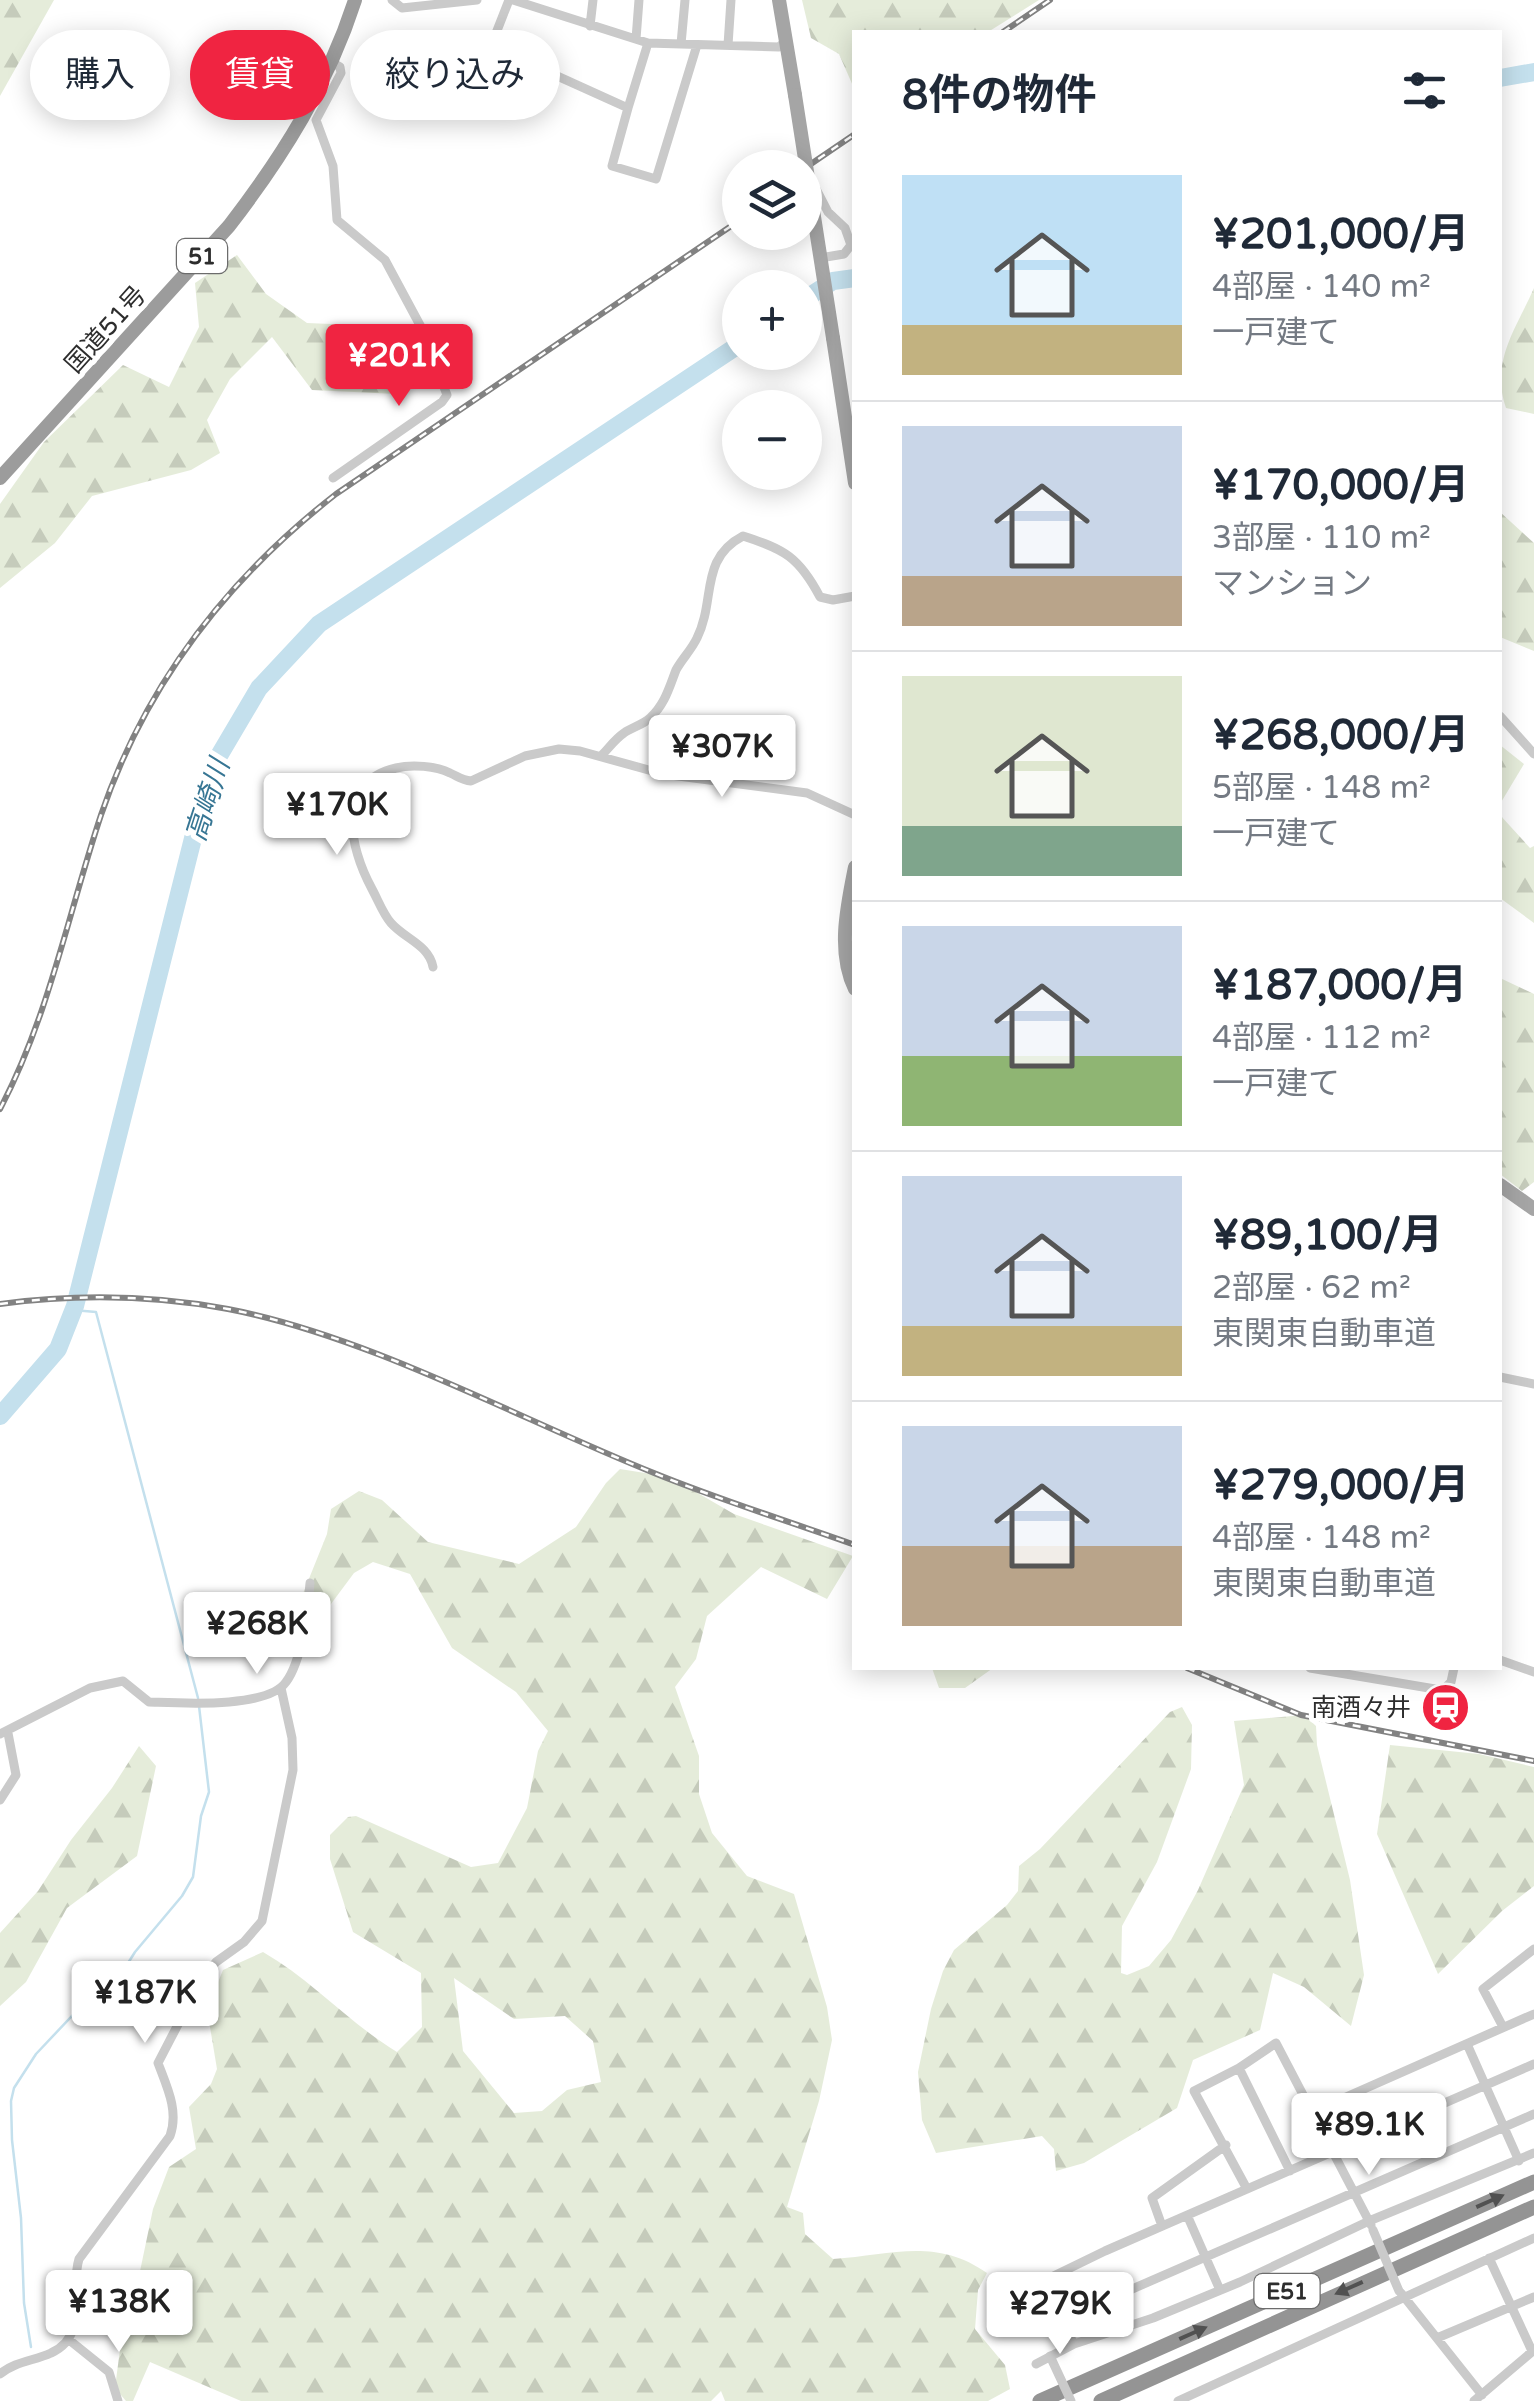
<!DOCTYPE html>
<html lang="ja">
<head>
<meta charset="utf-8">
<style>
	:root { --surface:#fff; --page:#f6f6f7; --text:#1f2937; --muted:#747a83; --line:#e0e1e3; --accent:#f02441 }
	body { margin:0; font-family:"Varela Round","Noto Sans JP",sans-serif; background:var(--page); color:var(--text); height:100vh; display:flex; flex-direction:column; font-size:38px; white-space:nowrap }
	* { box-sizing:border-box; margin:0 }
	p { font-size:32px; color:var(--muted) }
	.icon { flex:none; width:55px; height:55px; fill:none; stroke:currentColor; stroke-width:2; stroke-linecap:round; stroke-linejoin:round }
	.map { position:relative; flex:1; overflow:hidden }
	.panel { position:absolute; left:852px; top:30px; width:650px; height:1640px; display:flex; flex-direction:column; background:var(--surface); border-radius:0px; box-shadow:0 5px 25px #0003 }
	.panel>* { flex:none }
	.banner { position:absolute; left:30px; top:30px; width:672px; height:90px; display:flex; gap:20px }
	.controls { position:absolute; left:722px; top:150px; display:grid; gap:20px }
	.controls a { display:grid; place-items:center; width:100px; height:100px; border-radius:50%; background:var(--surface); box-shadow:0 5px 25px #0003; font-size:50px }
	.price { position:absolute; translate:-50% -85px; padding:0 22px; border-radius:10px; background:#fff; color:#222; font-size:32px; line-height:65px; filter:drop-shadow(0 2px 5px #0008) }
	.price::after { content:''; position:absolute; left:50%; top:60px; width:30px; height:22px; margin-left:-15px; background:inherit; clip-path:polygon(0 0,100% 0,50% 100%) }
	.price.on { background:var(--accent); color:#fff }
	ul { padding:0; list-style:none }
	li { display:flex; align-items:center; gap:30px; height:250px; padding:0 50px }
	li+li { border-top:2px solid var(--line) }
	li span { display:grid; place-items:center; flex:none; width:280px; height:200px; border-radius:0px; color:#555 }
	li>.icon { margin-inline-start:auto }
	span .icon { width:120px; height:120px; fill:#fffc; stroke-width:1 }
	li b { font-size:42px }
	h2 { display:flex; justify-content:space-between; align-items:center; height:120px; padding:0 50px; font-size:42px }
	.tag { padding:0 35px; border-radius:45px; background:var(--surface); box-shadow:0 5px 25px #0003; font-size:35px; line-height:90px }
	.tag.on { background:var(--accent); color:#fff }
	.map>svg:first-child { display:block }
	.forest { fill:url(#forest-firs); fill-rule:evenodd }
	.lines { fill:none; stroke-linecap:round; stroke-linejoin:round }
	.stream { stroke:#c4e0ed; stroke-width:2.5 }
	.river { stroke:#c4e0ed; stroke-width:18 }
	.minor { stroke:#cacaca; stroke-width:9 }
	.primary { stroke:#a5a5a5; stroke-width:14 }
	.trunk { stroke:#9c9c9c; stroke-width:14 }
	.motorway { stroke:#949494; stroke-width:15 }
	.rail-casing { stroke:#828282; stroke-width:6 }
	.rail { stroke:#fff; stroke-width:2.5; stroke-dasharray:8; stroke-linecap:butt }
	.minor-bridge { stroke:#cacaca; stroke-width:9 }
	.primary-bridge { stroke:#a5a5a5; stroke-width:14 }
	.oneway { fill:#515151 }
	.labels { text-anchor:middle; stroke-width:10; stroke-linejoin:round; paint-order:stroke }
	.shield { fill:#fff; stroke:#6c6c6c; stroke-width:2.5 }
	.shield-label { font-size:22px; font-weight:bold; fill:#2d2d2d }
	.street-label { font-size:25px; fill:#2d2d2d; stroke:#fff }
	.poi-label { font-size:25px; fill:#2d2d2d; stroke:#fff; text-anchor:end }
	.water-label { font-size:28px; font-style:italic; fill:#377694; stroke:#fff }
</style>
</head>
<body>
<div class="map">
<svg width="1534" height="2401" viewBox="0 0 1534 2401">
	<defs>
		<pattern id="forest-firs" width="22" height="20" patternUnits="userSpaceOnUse" patternTransform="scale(2.5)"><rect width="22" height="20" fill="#e5ecda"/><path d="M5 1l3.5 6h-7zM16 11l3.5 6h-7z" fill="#c5cbbb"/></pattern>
	</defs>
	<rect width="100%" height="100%" fill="#fff"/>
	<path class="forest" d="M0 0H54L0 96Z
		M802 0H1039L988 32H855L853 86 839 54 811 38Z
		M237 255 266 294 307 323 379 326 396 394 312 390 272 337 230 379 207 420 220 453 191 470 92 496 55 543 0 588V504L44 442 123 365 169 387 199 327 195 283Z
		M1534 288V414L1506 408C1490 362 1516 329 1534 288Z
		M1500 512 1534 543V651L1500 637Z
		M1500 745 1524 764 1500 804Z
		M1500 815 1530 848 1534 846V923L1500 898Z
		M1500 978 1534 994V1182L1522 1191 1500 1174Z
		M620 1469 670 1477 734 1514 853 1556 827 1599 761 1567 707 1616 696 1659 675 1687 699 1756V1794L712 1833 747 1876 794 1894 827 2007 832 2040 819 2101 787 2207 803 2213 805 2234 833 2259C891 2255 936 2237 987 2273L978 2290 975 2329 1005 2365 1010 2389 988 2401H725L721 2391 711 2401H241L150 2362 133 2401H126L115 2388 123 2326 139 2276 153 2209 169 2167 196 2149 189 2107 211 2084 217 2069 207 2009 223 1970 263 1952C312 1980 349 2023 397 2052L422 2027 421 1973 353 1932 330 1859V1835L348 1817 356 1816 471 1867 498 1863 527 1808 538 1751 548 1731 516 1692 452 1648 410 1574 373 1562 354 1573 328 1608 300 1601 327 1534 331 1509 359 1491 382 1500 428 1542 519 1564 576 1527 606 1483ZM454 1978 514 2019 565 2016 593 2041 601 2082 567 2090 542 2111 514 2113 463 2051Z
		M932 1668H993L965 1688H939Z
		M1182 1707 1192 1725 1191 1769 1157 1862 1122 1926 1121 1973 1127 1975 1149 1966 1171 1940 1198 1890 1244 1785 1234 1721 1304 1715 1316 1726 1317 1745 1350 1880 1364 1975 1351 2026 1304 1987 1273 1973 1260 2030 1193 2060 1177 2108 1084 2163 1056 2171 1054 2149 1042 2136 936 2153 922 2120 918 2072 931 2009 943 1971 954 1950 1007 1905 1018 1891 1019 1866 1040 1849 1170 1712Z
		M1390 1745 1479 1754 1534 1767V1886L1502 1911 1438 1974 1377 1834Z
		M139 1746 156 1766 137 1856 67 1908 26 1982 0 2006V1933L38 1891 71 1840 112 1788Z"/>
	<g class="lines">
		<path class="stream" d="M73 1310 96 1312 198 1698
			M31 2347 24 2303 21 2218 12 2140 11 2101 14 2088 36 2054 86 2001 118 1979 135 1952 182 1896 193 1877 201 1816 209 1792 199 1706"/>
		<path class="river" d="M1500 78 1534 72
			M805 299 833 281 855 278
			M0 1416 58 1349 75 1306 210 771 259 688 319 624 740 344"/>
		<path class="minor" d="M392 0 402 8 477 0
			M509 0 491 46 628 108 612 166 656 179 697 45
			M513 0 648 43 779 47 787 40
			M590 26 593 0
			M636 39 639 0
			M681 44 685 0
			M728 45 731 0
			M333 63 340 67 341 73 316 120 333 166 337 220 385 260 421 327 447 395 442 402 333 478
			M628 108 648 43
			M814 185 828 212 845 228 851 245 844 254 820 258
			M1500 716 1534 754
			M602 755C609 748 615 739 624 733 632 727 643 725 650 718 665 704 669 688 676 670 682 659 692 649 697 638 716 600 699 559 743 536 784 549 799 557 820 597L833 600 855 596
			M433 967C429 945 405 939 391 923 383 914 378 900 372 889 349 847 335 782 396 768 412 764 436 766 450 773 459 777 462 780 471 781L525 756 559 749 580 751 663 774 807 793 855 815
			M1500 1377 1534 1384
			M1500 1660 1534 1672
			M1310 1668 1435 1689 1445 1688 1451 1682 1454 1668
			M0 1734 90 1688 123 1681 149 1702C180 1703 267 1709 286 1682 302 1661 308 1609 310 1583
			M0 1800 16 1775 8 1733
			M1503 2027 1483 1989 1534 1949
			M1467 2044 1519 2161
			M1534 2064 1105 2251 1033 2286 1055 2308 1074 2344 1153 2318 1240 2282 1369 2221 1534 2153
			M1239 2068 1290 2171
			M1312 2112 1534 2014
			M1247 2189 1194 2091 1239 2068 1276 2043 1371 2225
			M1187 2215 1220 2290
			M1162 2226 1152 2198 1226 2145
			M1489 2258 1532 2351
			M1401 2293 1482 2395
			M1061 2320 1534 2114
			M1437 2338 1534 2297
			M68 2339 109 2372 118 2401
			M1036 2364 1074 2344
			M0 2374C16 2361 34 2361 51 2353 90 2336 69 2290 79 2259L170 2136C179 2111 167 2087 158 2063L199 1984 216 1962 244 1942 262 1921 293 1770 292 1738 281 1688
			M1178 2401 1534 2238
			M1474 2401 1534 2350"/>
		<path class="primary" d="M779 0 795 95
			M833 338 855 483
			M855 867C847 907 837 952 855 989
			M1500 1185 1534 1209"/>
		<path class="trunk" d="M0 478 229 226C283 156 328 84 355 0"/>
		<path class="motorway" d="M1040 2401 1534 2182
			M1101 2401 1534 2207"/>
		<defs>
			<path id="rail" d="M1003 32 1050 0
				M805 168 855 134
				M0 1109C49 1016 68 914 101 815 146 683 227 579 336 494L740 220
				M0 1304C76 1294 152 1295 228 1309 369 1336 519 1419 654 1473 720 1500 788 1521 855 1545
				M1187 1668 1301 1715 1534 1761"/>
		</defs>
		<use href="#rail" class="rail-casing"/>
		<use href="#rail" class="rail"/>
		<path class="minor-bridge" d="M1373 2230 1399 2291
			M1050 2356 1071 2401"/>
		<path class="primary-bridge" d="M795 95 833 338"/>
	</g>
	<defs><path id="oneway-solid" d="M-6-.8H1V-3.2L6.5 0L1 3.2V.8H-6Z" transform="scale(2.5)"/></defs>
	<g class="oneway">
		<use href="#oneway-solid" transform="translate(1490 2201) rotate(-24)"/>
		<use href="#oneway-solid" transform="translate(1349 2288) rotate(156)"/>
		<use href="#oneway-solid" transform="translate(1193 2333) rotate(-24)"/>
	</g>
	<defs>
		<symbol id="station-disc" viewBox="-11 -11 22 22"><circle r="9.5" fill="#f02441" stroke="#fff"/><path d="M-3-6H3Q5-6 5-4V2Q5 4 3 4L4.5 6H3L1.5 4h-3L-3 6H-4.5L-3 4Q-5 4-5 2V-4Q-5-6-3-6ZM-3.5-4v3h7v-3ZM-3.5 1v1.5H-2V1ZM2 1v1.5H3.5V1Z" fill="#fff"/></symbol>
	</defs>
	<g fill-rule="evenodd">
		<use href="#station-disc" x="1418" y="1680" width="55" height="55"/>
	</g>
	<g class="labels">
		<g class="shield">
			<rect x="177" y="239" width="50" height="34" rx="8"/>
			<rect x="1254.5" y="2274" width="65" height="34" rx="8"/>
		</g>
		<g class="shield-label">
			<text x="202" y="264">51</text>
			<text x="1287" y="2299">E51</text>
		</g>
		<g class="street-label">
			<text transform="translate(105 329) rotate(-48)" y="9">国道51号</text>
		</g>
		<g class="poi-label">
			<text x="1411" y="1716">南酒々井</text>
		</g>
		<g class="water-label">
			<text transform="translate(207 800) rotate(-72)" y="10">高崎川</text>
		</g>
	</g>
</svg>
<div class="controls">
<a><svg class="icon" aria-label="layers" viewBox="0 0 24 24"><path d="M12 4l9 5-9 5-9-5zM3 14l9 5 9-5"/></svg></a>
<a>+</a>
<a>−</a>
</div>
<b class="price on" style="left:399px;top:409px">¥201K</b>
<b class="price" style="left:722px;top:800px">¥307K</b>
<b class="price" style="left:337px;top:858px">¥170K</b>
<b class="price" style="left:257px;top:1677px">¥268K</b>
<b class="price" style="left:145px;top:2046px">¥187K</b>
<b class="price" style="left:1369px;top:2178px">¥89.1K</b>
<b class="price" style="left:119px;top:2355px">¥138K</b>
<b class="price" style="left:1060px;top:2357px">¥279K</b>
<div class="banner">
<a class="tag">購入</a>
<a class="tag on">賃貸</a>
<a class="tag">絞り込み</a>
</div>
<section class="panel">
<h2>8件の物件<svg class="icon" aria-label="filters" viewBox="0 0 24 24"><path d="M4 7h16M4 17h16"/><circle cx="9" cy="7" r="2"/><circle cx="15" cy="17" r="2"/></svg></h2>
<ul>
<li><span style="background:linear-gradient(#bfe0f5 75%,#c2b280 0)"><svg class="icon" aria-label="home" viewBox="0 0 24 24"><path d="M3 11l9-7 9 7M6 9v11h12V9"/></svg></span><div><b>¥201,000/月</b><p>4部屋 · 140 m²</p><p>一戸建て</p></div></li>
<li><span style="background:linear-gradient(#c9d6e8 75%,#b9a48a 0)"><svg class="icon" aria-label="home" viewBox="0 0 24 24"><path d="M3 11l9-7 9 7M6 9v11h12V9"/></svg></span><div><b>¥170,000/月</b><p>3部屋 · 110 m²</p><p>マンション</p></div></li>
<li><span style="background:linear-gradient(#dfe7d0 75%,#7fa58c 0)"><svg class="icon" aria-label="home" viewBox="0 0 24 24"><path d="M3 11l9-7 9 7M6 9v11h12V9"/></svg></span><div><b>¥268,000/月</b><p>5部屋 · 148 m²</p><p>一戸建て</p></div></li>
<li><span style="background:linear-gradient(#c9d6e8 65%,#8fb573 0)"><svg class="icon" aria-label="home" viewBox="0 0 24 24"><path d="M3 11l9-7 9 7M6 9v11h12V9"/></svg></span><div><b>¥187,000/月</b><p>4部屋 · 112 m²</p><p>一戸建て</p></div></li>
<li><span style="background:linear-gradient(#c9d6e8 75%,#c2b280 0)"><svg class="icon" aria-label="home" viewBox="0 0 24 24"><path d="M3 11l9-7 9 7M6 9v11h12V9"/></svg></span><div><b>¥89,100/月</b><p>2部屋 · 62 m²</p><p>東関東自動車道</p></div></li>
<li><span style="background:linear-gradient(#c9d6e8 60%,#b9a48a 0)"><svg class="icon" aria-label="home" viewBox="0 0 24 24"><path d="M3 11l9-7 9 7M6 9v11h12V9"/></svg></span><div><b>¥279,000/月</b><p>4部屋 · 148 m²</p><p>東関東自動車道</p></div></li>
</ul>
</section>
</div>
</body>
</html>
